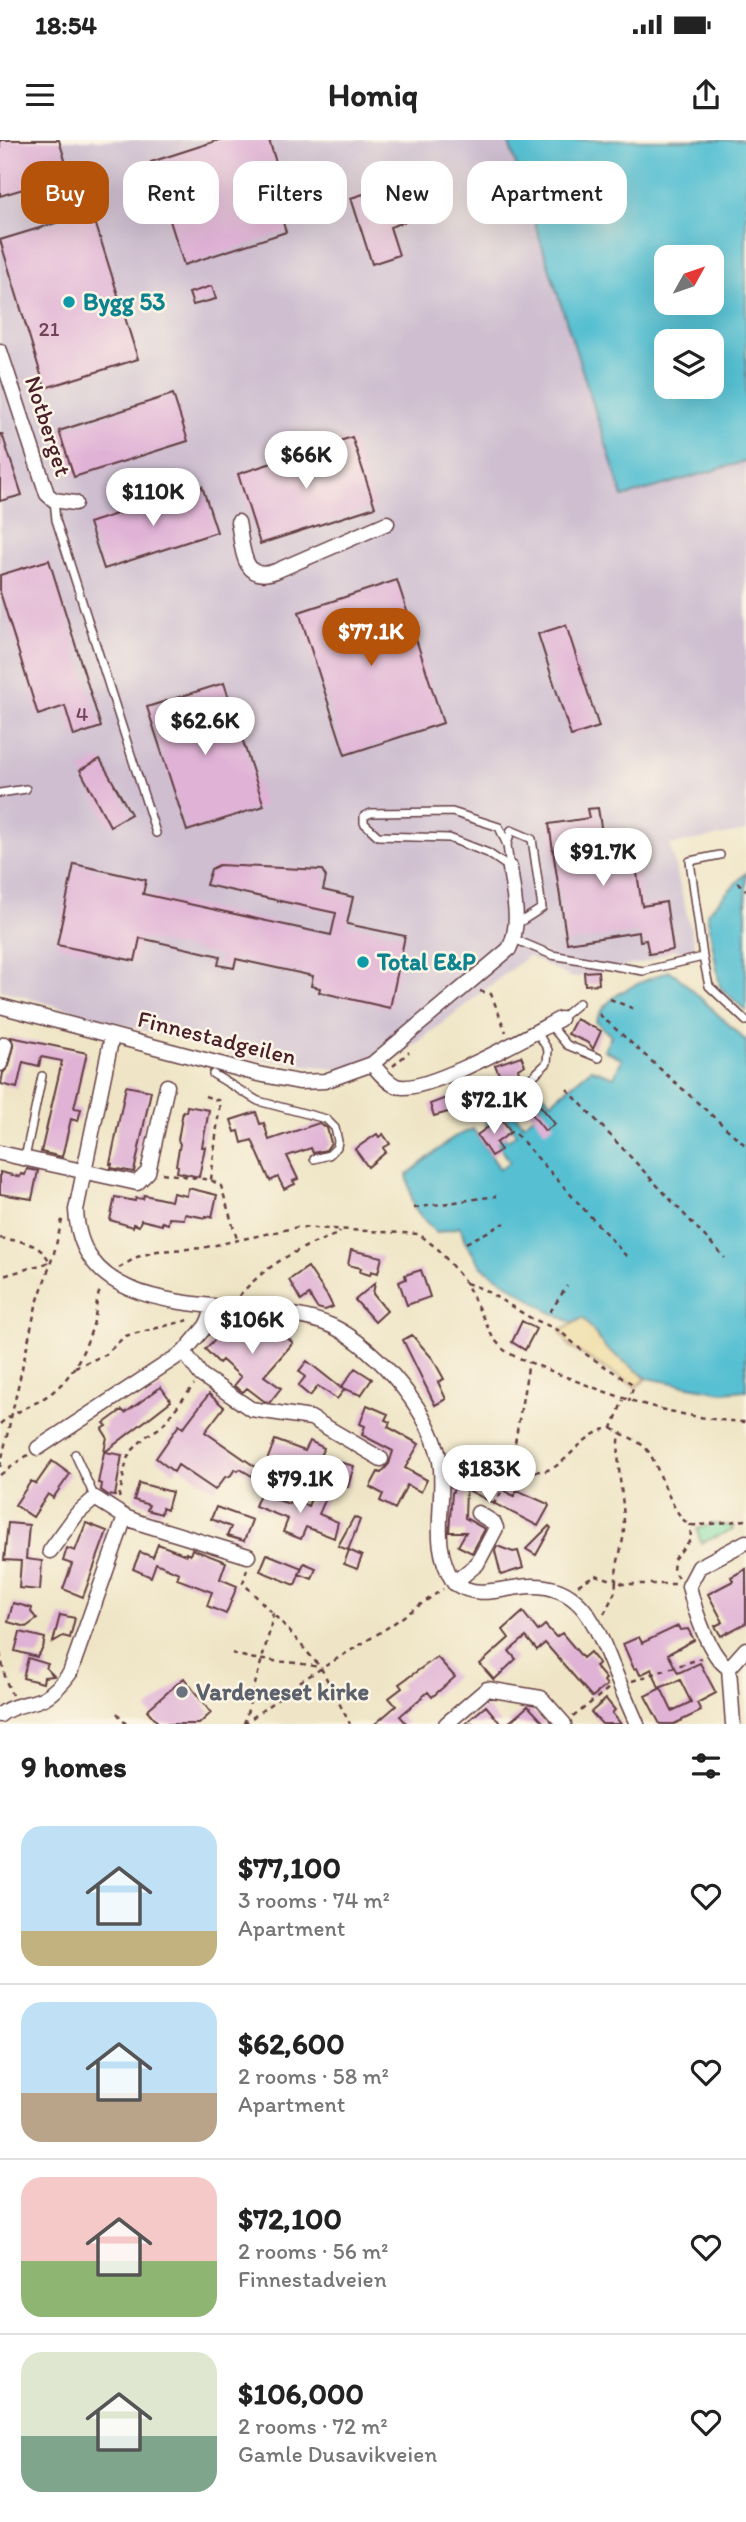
<!DOCTYPE html>
<html lang="en">
<head>
<meta charset="utf-8">
<style>
	:root { --surface:#fff; --page:#f2f2f2; --text:#222; --muted:#767676; --line:#e0e0e0; --accent:#b45309 }
	body { margin:0; font-family:Itim,sans-serif; background:var(--page); color:var(--text); height:100vh; display:flex; flex-direction:column; font-size:26px; white-space:nowrap }
	* { box-sizing:border-box; margin:0 }
	p { font-size:23px; color:var(--muted) }
	.icon { flex:none; width:38px; height:38px; fill:none; stroke:currentColor; stroke-width:2; stroke-linecap:round; stroke-linejoin:round }
	.map { position:relative; height:1584px; overflow:hidden }
	.panel { display:flex; flex-direction:column; background:var(--surface); flex:1 }
	.panel>* { flex:none }
	.top-card { position:absolute; left:21px; top:21px; width:705px; height:63px; display:flex; gap:14px }
	.needle { width:46px; rotate:50deg }
	.buttons { position:absolute; left:654px; top:105px; display:grid; gap:14px }
	.buttons a { display:grid; place-items:center; width:70px; height:70px; border-radius:14px; background:var(--surface); box-shadow:0 7px 28px #0002; font-size:35px }
	.price { position:absolute; translate:-50% -60px; padding:0 16px; border-radius:24px; background:#fff; color:#222; font-size:23px; line-height:46px; filter:drop-shadow(0 2px 4px #0008) }
	.price::after { content:''; position:absolute; left:50%; top:42px; width:21px; height:16px; margin-left:-10px; background:inherit; clip-path:polygon(0 0,100% 0,50% 100%) }
	.price.current { background:var(--accent); color:#fff }
	ul { padding:0; list-style:none }
	li { display:flex; align-items:center; gap:21px; height:175px; padding:0 21px }
	li+li { border-top:2px solid var(--line) }
	li span { display:grid; place-items:center; flex:none; width:196px; height:140px; border-radius:21px; color:#555 }
	li>.icon { margin-inline-start:auto }
	span .icon { width:84px; height:84px; fill:#fffc; stroke-width:1 }
	li b { font-size:30px }
	h2 { display:flex; justify-content:space-between; align-items:center; height:84px; padding:0 21px; font-size:30px }
	.pill { padding:0 24px; border-radius:21px; background:var(--surface); box-shadow:0 7px 28px #0002; font-size:24px; line-height:63px }
	.pill.current { background:var(--accent); color:#fff }
	.status { display:flex; justify-content:space-between; align-items:center; height:49px; padding:0 35px; background:var(--surface); direction:ltr }
	.status svg { height:19px; fill:currentColor }
	header { display:flex; justify-content:space-between; align-items:center; height:91px; padding:0 21px; background:var(--surface); font-size:32px; font-weight:700 }
	.map>svg:first-child { display:block }
	.industrial { fill:#cebed0 }
	.green { fill:#84dea5; stroke:#677e68; stroke-width:2 }
	.sand { fill:#eeda9e; stroke:#9c7c64; stroke-width:2 }
	.water { fill:#56c0d2; stroke:#50707e; stroke-width:2; fill-rule:evenodd }
	.building { fill:#e0b2d6 }
	.lines { fill:none; stroke-linecap:round; stroke-linejoin:round }
	.lane-casing { stroke:#633d42; stroke-width:10 }
	.street-casing { stroke:#633d42; stroke-width:17 }
	.path { stroke:#633d42; stroke-width:2.5; stroke-dasharray:5 5; stroke-linecap:butt }
	.lane { stroke:#fff; stroke-width:7 }
	.street { stroke:#fff; stroke-width:14 }
	.culture-dot { fill:#0f9aa8; stroke:#fcf5e5; stroke-width:2.5 }
	.worship-dot { fill:#6b7280; stroke:#fcf5e5; stroke-width:2.5 }
	.labels { text-anchor:middle; stroke-width:5; stroke-linejoin:round; paint-order:stroke }
	.number-label { font-size:21px; fill:#704456 }
	.culture-label { font-size:24px; font-weight:bold; fill:#0d838f; stroke:#fcf5e5; text-anchor:start }
	.street-label { font-size:24px; fill:#4a1f2b; stroke:#fcf5e5 }
	.worship-label { font-size:24px; font-weight:bold; fill:#5b616d; stroke:#fcf5e5; text-anchor:start }
</style>
</head>
<body>
<div class="status"><b>18:54</b><svg viewBox="0 0 49 12"><path d="M0 12V9h3v3zM5 12V6h3v6zM10 12V3h3v9zM15 12V0h3v12zM26 1h20v11H26zM47 4h2v5h-2z"/></svg></div>
<header><svg class="icon" aria-label="menu" viewBox="0 0 24 24"><path d="M4 6h16M4 12h16M4 18h16"/></svg>Homiq<svg class="icon" aria-label="share" viewBox="0 0 24 24"><path d="M12 15V3M7 8l5-5 5 5M5 13v7h14v-7"/></svg></header>
<div class="map">
<svg width="746" height="1584" viewBox="0 0 746 1584">
	<rect width="100%" height="100%" fill="#fcf5e5"/>
	<filter id="ink" filterUnits="userSpaceOnUse"><feTurbulence type="fractalNoise" baseFrequency=".0143" numOctaves="2"/><feDisplacementMap in="SourceGraphic" scale="14" xChannelSelector="R" yChannelSelector="G"/><feConvolveMatrix kernelMatrix="1 2 1 2 8 2 1 2 1" color-interpolation-filters="sRGB"/></filter>
	<filter id="wash" filterUnits="userSpaceOnUse"><feTurbulence type="fractalNoise" baseFrequency=".00686" numOctaves="4" result="noise"/><feDisplacementMap in="SourceGraphic" scale="28" xChannelSelector="R" yChannelSelector="G"/><feGaussianBlur stdDeviation="1.57" result="paint"/><feColorMatrix in="noise" values="0 0 0 0 0 0 0 0 0 0 0 0 0 0 0 0 0 1.4 0 .05"/><feComposite in="paint" operator="in"/></filter>
	<g filter="url(#wash)">
		<rect width="100%" height="100%" fill="#efe5c6"/>
		<path class="industrial" d="M0 0H508L623 357 746 321V691L670 705 696 812 673 810 650 821 572 838 528 816 377 934 235 916 0 850Z"/>
		<path class="green" d="M713 1384 732 1386 733 1390 701 1403 697 1389Z"/>
		<path class="sand" d="M583 1178 606 1208 647 1238 636 1247 570 1207 560 1191Z"/>
		<path class="water" d="M508 0H746V321L623 357ZM667 117H712V163H667ZM667 201H712V247H667Z
			M746 733V871L720 847 707 773Z
			M668 831 676 835 746 901V1250L722 1252 647 1238 606 1208 583 1178 573 1183 550 1172 482 1127 466 1103 460 1087 436 1093 414 1068 407 1035 454 997 473 989 500 1029 510 1022 485 983 490 978 507 1000 516 994 499 968 505 962 523 984 542 970 536 959 543 953 551 962 591 929 614 937 622 919 604 910 611 896 596 882C607 851 640 844 668 831Z"/>
		<g id="blocks">
			<path class="building" d="M0 0H59L74 50 27 64 23 49 0 56Z
				M219 0H269L279 32 270 34 271 37 269 38 286 92 184 125 166 68 154 72 146 49 158 45 151 22Z
				M398 43 410 80 390 87 399 115 372 124 351 58Z
				M92 72 138 219 45 248 0 100Z
				M212 146 216 159 193 165 189 153Z
				M173 254 188 301 74 337 59 291Z
				M0 294H2L22 355 0 361Z
				M352 297 375 367 260 404 238 334Z
				M202 346 217 392 104 429 89 383Z
				M49 420 101 587 74 596 65 566 38 575 0 452V435Z
				M397 440 443 583 345 615 299 472Z
				M566 485 599 587 571 596 538 494Z
				M224 543 264 666 187 691 147 567Z
				M100 619 131 674 110 686 80 630Z
				M598 668 605 712 633 707 642 766 666 762 673 810 649 814 646 800 640 801 639 792 567 803 549 684 589 678 587 669Z
				M74 724 146 740 143 754 331 795 336 773 206 745 211 729 219 725 322 730 326 737 323 750 353 757 347 784 405 796 390 868 319 852 320 848 311 846 313 836 236 819 234 828 218 825 220 816 140 798 135 821 57 805Z
				M598 831 599 844 585 845 584 832Z
				M576 879 601 891 593 909 589 903 568 894Z
				M11 897 87 913 74 968 81 969 78 981 71 979 62 1017 41 1012 62 921 41 917 39 926 23 922 17 948 1 944 3 933 9 926 14 906Z
				M521 916 525 925 518 929 520 934 502 941 495 925Z
				M126 946 151 951 134 1032 111 1028 112 1024H110Z
				M462 952 469 963 462 968 434 976 430 964Z
				M530 953 555 984 545 991 521 960Z
				M187 966 209 970 202 1007H205L199 1037 177 1032 178 1026 176 1025 180 1004 178 1000 183 971 186 972Z
				M256 972 260 984 264 983 269 1000 319 983 327 988 331 1003 326 1010 313 1013 311 1008 287 1016 298 1039 293 1041 295 1044 284 1049 278 1037 270 1041 252 1000 242 1003 239 991 235 992 231 980Z
				M501 978 511 992 496 1003 501 1010 491 1016 477 995Z
				M377 994 379 997 383 994 390 1004 383 1008 386 1012 368 1027 355 1009Z
				M27 1029 38 1031 32 1059 0 1054V1032L20 1037 21 1034 25 1035Z
				M188 1048 217 1055 212 1077 206 1076V1078L185 1074 184 1079 169 1078 168 1084 162 1082V1085L141 1080 139 1086 133 1084V1087L110 1080 115 1057 135 1061 136 1058 143 1059 144 1055 171 1061 173 1053 187 1056Z
				M351 1110 382 1117 378 1133 371 1131 370 1135 360 1132 361 1128 348 1125Z
				M308 1127 328 1157 333 1167 325 1170 317 1168 309 1155 301 1161 296 1152 289 1140Z
				M421 1130 430 1157 407 1165 399 1142 406 1139 405 1135Z
				M375 1143 373 1154 387 1171 375 1182 355 1160Z
				M249 1179 263 1193 271 1183 293 1203 264 1236 281 1248 270 1262 264 1261 247 1248 243 1252 234 1246 241 1237 222 1220 219 1223 205 1209 229 1186 236 1193Z
				M522 1181 536 1189 525 1210 512 1202Z
				M412 1195 433 1219 444 1239 438 1242 446 1259 435 1265 403 1200Z
				M307 1221 341 1248 355 1228 372 1239 361 1255 342 1248 344 1250 337 1259 318 1246 310 1256 298 1246 305 1237 299 1231Z
				M161 1247 171 1261 105 1312 122 1315 115 1356 108 1355 101 1350 102 1344 98 1343 107 1297 102 1289 107 1286 104 1283 122 1270 125 1273Z
				M209 1254 224 1267 205 1292 257 1328 252 1336 240 1329 238 1331 235 1329 231 1335 228 1337 226 1336 215 1350 178 1325 174 1332 156 1318 179 1285 183 1288Z
				M367 1265 388 1274 385 1280 390 1282 388 1287 419 1304 405 1328 427 1340 421 1352 407 1345 395 1369 380 1361 383 1354 370 1347 378 1332 381 1333 389 1324 393 1311 362 1295 365 1286 360 1284Z
				M275 1300 305 1311 310 1301 324 1308 315 1326 336 1332 339 1322 354 1326 348 1347 341 1345V1348L290 1323 286 1334 279 1332 277 1336 263 1331Z
				M52 1321 70 1334 53 1358 48 1354 33 1377 15 1365 31 1341 36 1344Z
				M474 1324 488 1332 486 1335 497 1341 494 1345 514 1356 517 1350 548 1364 549 1366 538 1386 466 1349 465 1378 485 1389 472 1413 458 1406 466 1392H449L452 1353 454 1349 451 1347 457 1338 464 1342Z
				M139 1343 172 1352 167 1370 162 1368 161 1374 147 1370 149 1365 134 1360Z
				M260 1354 289 1364 291 1359 308 1366 313 1355 327 1356 319 1374 338 1382 334 1398 306 1387 301 1399 283 1392 288 1379 255 1366Z
				M216 1367 252 1380 244 1401 227 1396 231 1387 211 1379Z
				M354 1377 360 1380 348 1410 338 1406Z
				M8 1383 29 1385 26 1419 42 1421 40 1450 19 1448 21 1421 4 1420Z
				M86 1383 107 1391 83 1457 63 1449 72 1424 63 1421 67 1408 75 1411Z
				M549 1386 551 1388 536 1415 526 1409Z
				M158 1404 186 1415V1413L190 1415 192 1409 226 1422 220 1439 237 1446 226 1474 207 1466 212 1452 177 1439 179 1433 156 1423 151 1437 133 1429 140 1412 153 1417Z
				M497 1406 513 1412 518 1411 523 1428 501 1435 495 1411Z
				M349 1410 362 1416 357 1429 344 1424Z
				M267 1414 302 1428 295 1445 260 1431Z
				M304 1423 316 1428 312 1439 299 1434Z
				M746 1429V1483L721 1496 715 1486 723 1482 708 1454 733 1441 731 1437Z
				M13 1463 32 1468 31 1472 37 1479 26 1487 8 1482Z
				M523 1472 538 1491 545 1485 556 1497 562 1493 583 1518 590 1512 599 1523 595 1526 606 1539 604 1541 607 1545 592 1557 545 1503 537 1510 526 1497 509 1511 516 1519 494 1540 480 1524 509 1498 503 1490Z
				M60 1475 75 1478 70 1498 63 1496 53 1502Z
				M678 1486 680 1490 688 1489 694 1500 668 1514 678 1533 700 1523 716 1553 697 1563 701 1571 674 1584H660L645 1556 661 1548 672 1571 691 1562 680 1540 659 1548 652 1529 640 1535 637 1528 634 1529 623 1504 639 1497 642 1503Z
				M20 1492 45 1498 43 1508 37 1517 15 1511Z
				M437 1517 455 1537 432 1557 428 1552 400 1576 407 1584H375L396 1566 389 1558 402 1548 399 1544Z
				M28 1518 48 1524 46 1528 54 1536 44 1537 43 1543 23 1538Z
				M184 1538 211 1573 199 1584H159L147 1570Z
				M606 1559 615 1570 612 1573 621 1584H602L591 1572Z
				M486 1566 501 1584H465L475 1575Z
				M528 1566 545 1584H507L519 1574Z"/>
		</g>
	</g>
	<g filter="url(#ink)">
		<use href="#blocks" fill-opacity="0" stroke="#633d42" stroke-width="2"/>
		<g class="lines">
			<defs>
				<path id="lane" d="M54 360 56 380 156 693
					M0 653 26 649
					M507 705 499 687 452 672 371 673 364 676V683L378 696 449 698 488 713 510 728
					M510 728 507 705 511 690 532 699 542 768 517 784
					M514 799 552 815 643 831 703 817 690 721 720 715
					M703 817 709 846 746 881
					M560 879 579 863
					M550 885 567 905 599 918
					M213 934 258 961 326 979 335 988 338 1001 337 1007 329 1015 314 1019
					M470 976 529 940 547 923 548 910 537 892
					M25 1018 42 936
					M75 1314 95 1358"/>
				<path id="street" d="M0 211 47 354 54 360 75 363
					M238 382C243 406 241 444 276 431L387 383
					M0 866 258 934 299 942 325 941 372 924 509 809C522 783 513 755 510 728
					M112 896 76 1070C81 1194 255 1151 332 1186 378 1208 437 1278 441 1329 444 1372 430 1404 454 1443 477 1458 495 1450 520 1447 578 1439 594 1480 612 1525 620 1545 628 1564 637 1584
					M0 924 5 904
					M372 924C379 932 387 942 396 946 424 956 531 894 560 879
					M0 1013 137 1043 148 1032 167 946
					M184 1212 201 1235 251 1269 311 1278 381 1319
					M38 1308 184 1212 206 1186 215 1167
					M50 1411 77 1374 95 1358 125 1377 140 1383 248 1416
					M454 1443 477 1424 496 1388 494 1383 478 1373
					M729 1528C709 1517 694 1468 689 1446L699 1427 746 1402
					M0 1575C12 1564 30 1565 44 1558 54 1552 63 1543 70 1533L125 1377
					M446 1584 487 1549 541 1558 564 1584
					M733 1584 729 1528 746 1509"/>
			</defs>
			<use href="#lane" class="lane-casing"/>
			<use href="#street" class="street-casing"/>
			<path class="path" d="M737 742 746 750
				M480 851 491 854 506 892
				M610 859 634 869
				M599 874 746 1006
				M393 926 409 912
				M567 949 725 1118
				M205 956 220 961 211 1040
				M516 994 628 1118
				M162 1033 211 1040 221 1046 237 1099
				M414 1068 496 1056
				M0 1098C22 1102 38 1101 50 1122L0 1137
				M466 1103 505 1083
				M119 1128 137 1117 157 1111 202 1108 298 1087 419 1094 439 1110 466 1143 493 1198 504 1210 514 1216C591 1247 661 1278 746 1282
				M466 1143 483 1149 529 1177 560 1191 587 1215 631 1243 633 1248 629 1261
				M239 1156C267 1124 298 1108 338 1094L340 1091
				M550 1172 567 1146
				M75 1227 105 1215 125 1196 193 1179
				M0 1284C16 1270 39 1264 55 1250 74 1234 86 1208 93 1185 97 1173 95 1160 101 1148
				M612 1288C625 1297 637 1298 648 1311 660 1327 673 1381 692 1385 700 1386 735 1381 746 1380
				M0 1327 36 1166 54 1113 63 1076
				M514 1332 512 1320 529 1222
				M0 1335 28 1315
				M119 1358 127 1319 130 1313 145 1297 161 1287 194 1245
				M493 1365 514 1332 545 1331 553 1328C573 1316 587 1290 612 1288L623 1260
				M247 1429 243 1443 284 1485 321 1528 350 1584
				M678 1438 673 1431 674 1419 691 1399 690 1384
				M578 1445 595 1435 616 1441C615 1423 624 1406 624 1387 624 1353 615 1328 620 1293
				M604 1474 615 1452 616 1441 624 1444H675
				M0 1513 6 1541 12 1555
				M232 1513C261 1524 292 1519 321 1528
				M632 1541 702 1518
				M117 1573 126 1584
				M573 1577 609 1548
				M244 1584 301 1541 384 1490 443 1449
				M244 1584 270 1490 273 1472"/>
			<use href="#lane" class="lane"/>
			<use href="#street" class="street"/>
		</g>
	</g>
	<g class="culture-dot">
		<circle cx="69" cy="162" r="7"/>
		<circle cx="363" cy="822" r="7"/>
	</g>
	<circle class="worship-dot" cx="182" cy="1552" r="7"/>
	<g class="labels">
		<g class="number-label">
			<text x="49" y="196">21</text>
			<text x="82" y="581">4</text>
		</g>
		<g class="culture-label">
			<text x="83" y="170">Bygg 53</text>
			<text x="377" y="830">Total E&amp;P</text>
		</g>
		<g class="street-label">
			<text transform="translate(48 286) rotate(72)" y="8">Notberget</text>
			<text transform="translate(217 898) rotate(14)" y="8">Finnestadgeilen</text>
		</g>
		<g class="worship-label">
			<text x="196" y="1560">Vardeneset kirke</text>
		</g>
	</g>
</svg>
<div class="buttons">
<a><svg class="needle" viewBox="-14 -14 28 28"><path d="M0-13l5 13h-10z" fill="#e53935"/><path d="M0 13l5-13h-10z" fill="#767676"/></svg></a>
<a><svg class="icon" aria-label="layers" viewBox="0 0 24 24"><path d="M12 4l9 5-9 5-9-5zM3 14l9 5 9-5"/></svg></a>
</div>
<b class="price" style="left:306px;top:351px">$66K</b>
<b class="price" style="left:153px;top:388px">$110K</b>
<b class="price current" style="left:371px;top:528px">$77.1K</b>
<b class="price" style="left:205px;top:617px">$62.6K</b>
<b class="price" style="left:603px;top:748px">$91.7K</b>
<b class="price" style="left:494px;top:996px">$72.1K</b>
<b class="price" style="left:252px;top:1216px">$106K</b>
<b class="price" style="left:489px;top:1365px">$183K</b>
<b class="price" style="left:300px;top:1375px">$79.1K</b>
<div class="top-card">
<a class="pill current">Buy</a>
<a class="pill">Rent</a>
<a class="pill">Filters</a>
<a class="pill">New</a>
<a class="pill">Apartment</a>
</div>
</div>
<section class="panel">
<h2>9 homes<svg class="icon" aria-label="filters" viewBox="0 0 24 24"><path d="M4 7h16M4 17h16"/><circle cx="9" cy="7" r="2"/><circle cx="15" cy="17" r="2"/></svg></h2>
<ul>
<li><span style="background:linear-gradient(#bfe0f5 75%,#c2b280 0)"><svg class="icon" aria-label="home" viewBox="0 0 24 24"><path d="M3 11l9-7 9 7M6 9v11h12V9"/></svg></span><div><b>$77,100</b><p>3 rooms · 74 m²</p><p>Apartment</p></div><svg class="icon" aria-label="heart" viewBox="0 0 24 24"><path d="M12 20l-8-8c-3-5 5-10 8-4 3-6 11-1 8 4z"/></svg></li>
<li><span style="background:linear-gradient(#bfe0f5 65%,#b9a48a 0)"><svg class="icon" aria-label="home" viewBox="0 0 24 24"><path d="M3 11l9-7 9 7M6 9v11h12V9"/></svg></span><div><b>$62,600</b><p>2 rooms · 58 m²</p><p>Apartment</p></div><svg class="icon" aria-label="heart" viewBox="0 0 24 24"><path d="M12 20l-8-8c-3-5 5-10 8-4 3-6 11-1 8 4z"/></svg></li>
<li><span style="background:linear-gradient(#f6c9c9 60%,#8fb573 0)"><svg class="icon" aria-label="home" viewBox="0 0 24 24"><path d="M3 11l9-7 9 7M6 9v11h12V9"/></svg></span><div><b>$72,100</b><p>2 rooms · 56 m²</p><p>Finnestadveien</p></div><svg class="icon" aria-label="heart" viewBox="0 0 24 24"><path d="M12 20l-8-8c-3-5 5-10 8-4 3-6 11-1 8 4z"/></svg></li>
<li><span style="background:linear-gradient(#dfe7d0 60%,#7fa58c 0)"><svg class="icon" aria-label="home" viewBox="0 0 24 24"><path d="M3 11l9-7 9 7M6 9v11h12V9"/></svg></span><div><b>$106,000</b><p>2 rooms · 72 m²</p><p>Gamle Dusavikveien</p></div><svg class="icon" aria-label="heart" viewBox="0 0 24 24"><path d="M12 20l-8-8c-3-5 5-10 8-4 3-6 11-1 8 4z"/></svg></li>
</ul>
</section>
</body>
</html>
